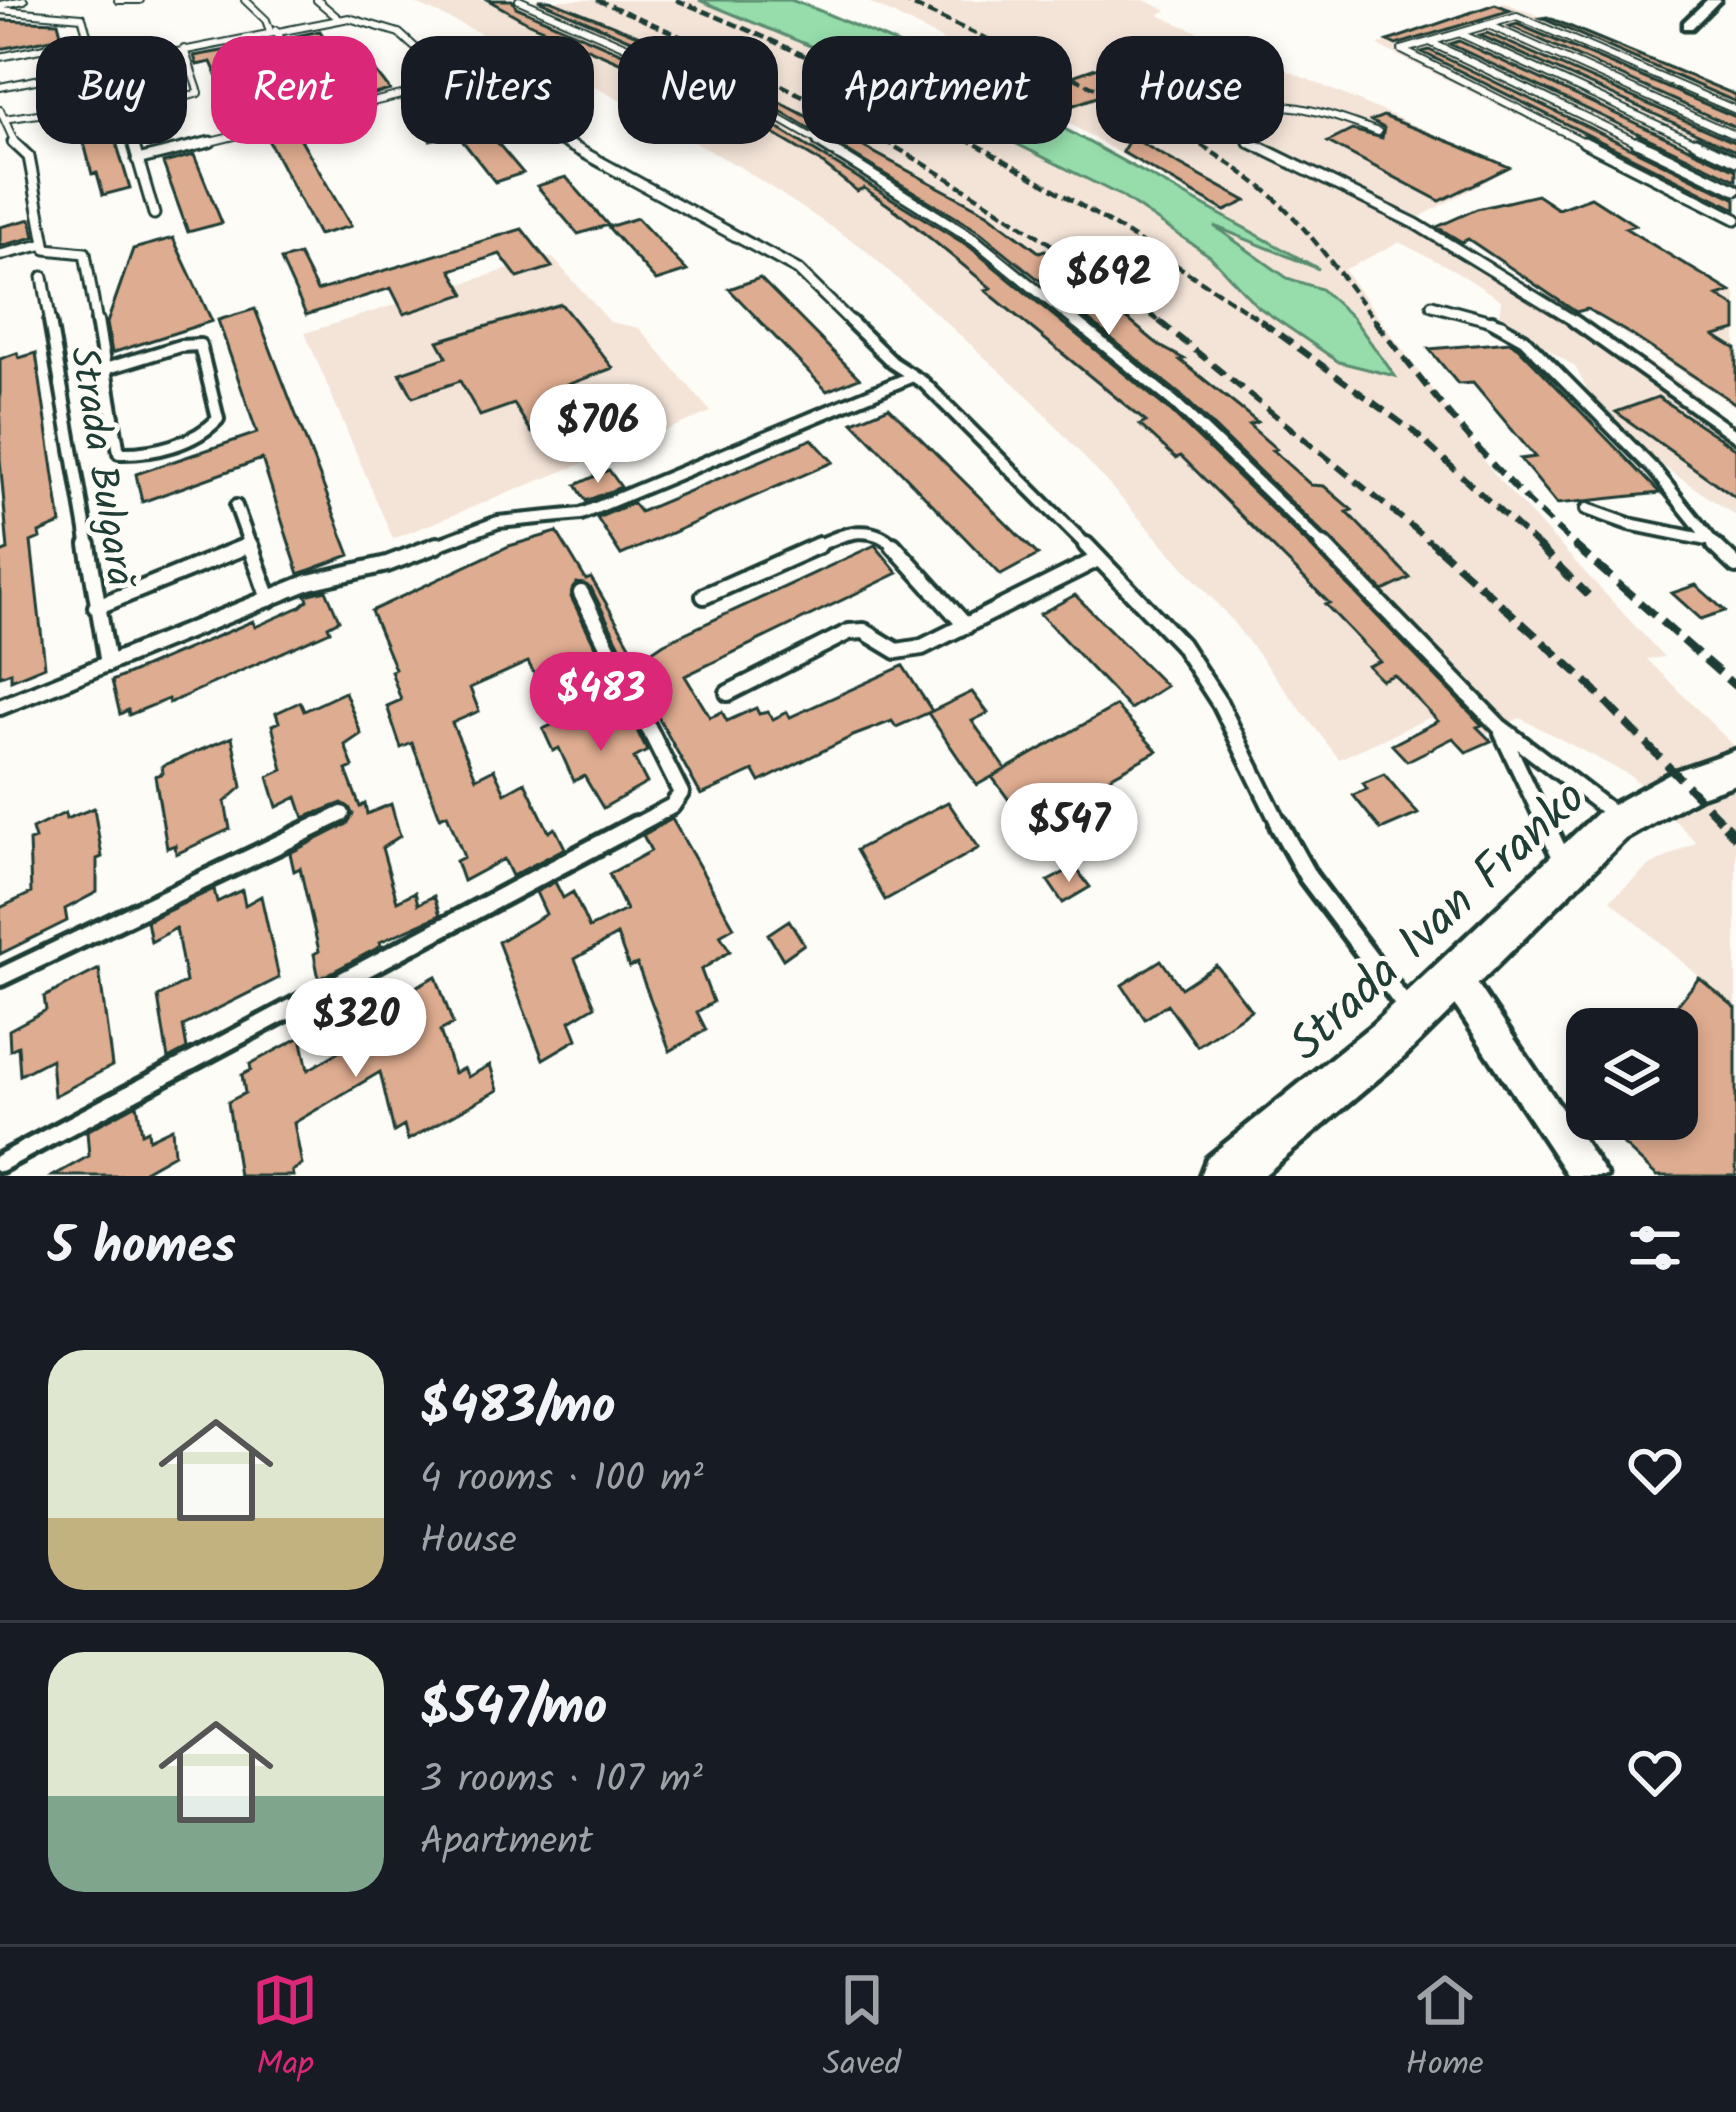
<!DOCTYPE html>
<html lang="en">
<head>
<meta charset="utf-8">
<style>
	:root { --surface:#171b24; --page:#20242c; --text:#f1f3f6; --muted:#9ea1a6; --line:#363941; --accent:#db2777 }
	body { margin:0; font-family:Kalam,sans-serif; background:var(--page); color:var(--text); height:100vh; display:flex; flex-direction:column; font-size:45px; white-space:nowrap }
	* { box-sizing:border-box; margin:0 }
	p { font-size:39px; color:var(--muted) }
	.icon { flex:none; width:66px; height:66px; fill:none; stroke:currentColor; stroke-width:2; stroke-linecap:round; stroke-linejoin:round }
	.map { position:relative; height:1176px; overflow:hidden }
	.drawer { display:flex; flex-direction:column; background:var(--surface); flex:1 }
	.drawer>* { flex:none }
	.guide { position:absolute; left:36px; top:36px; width:1665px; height:108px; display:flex; gap:24px }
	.fabs { position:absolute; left:1566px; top:1008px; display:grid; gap:24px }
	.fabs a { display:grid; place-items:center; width:132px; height:132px; border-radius:24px; background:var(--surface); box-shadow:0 6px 18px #0003; font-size:60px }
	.price { position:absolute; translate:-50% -102px; padding:0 27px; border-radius:42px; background:#fff; color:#222; font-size:39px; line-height:78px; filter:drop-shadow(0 3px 6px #0008) }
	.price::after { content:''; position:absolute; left:50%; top:72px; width:36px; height:27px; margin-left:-18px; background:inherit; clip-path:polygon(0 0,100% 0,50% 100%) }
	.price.current { background:var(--accent); color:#fff }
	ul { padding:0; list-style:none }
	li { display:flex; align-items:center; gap:36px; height:300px; padding:0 48px }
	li+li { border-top:3px solid var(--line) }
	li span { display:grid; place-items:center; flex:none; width:336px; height:240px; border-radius:36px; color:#555 }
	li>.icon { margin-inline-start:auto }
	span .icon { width:144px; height:144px; fill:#fffc; stroke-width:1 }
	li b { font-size:51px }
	h2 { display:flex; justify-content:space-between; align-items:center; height:144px; padding:0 48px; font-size:51px }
	.pill { padding:0 42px; border-radius:36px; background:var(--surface); box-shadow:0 6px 18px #0003; font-size:42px; line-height:108px }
	.pill.current { background:var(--accent); color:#fff }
	.tab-bar { display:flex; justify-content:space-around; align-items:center; height:168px; border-top:3px solid var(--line); background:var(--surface); font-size:33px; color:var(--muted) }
	.tab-bar a { display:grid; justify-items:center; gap:6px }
	.tab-bar .current { color:var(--accent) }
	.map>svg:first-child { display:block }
	.built { fill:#f4e4d8 }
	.green { fill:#96ddab; stroke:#5a8d70; stroke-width:3 }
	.building { fill:#deac90; stroke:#1f3d34; stroke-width:3 }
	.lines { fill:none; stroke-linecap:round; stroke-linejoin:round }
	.lane-far4-casing { stroke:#1f3d34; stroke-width:10 }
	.lane-far3-casing { stroke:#1f3d34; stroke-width:15 }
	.lane-far2-casing { stroke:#1f3d34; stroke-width:18 }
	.lane-far1-casing { stroke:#1f3d34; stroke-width:22 }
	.lane-casing { stroke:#1f3d34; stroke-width:26 }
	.street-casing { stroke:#1f3d34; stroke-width:9 }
	.secondary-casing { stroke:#1f3d34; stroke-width:9 }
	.lane-far4 { stroke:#fdfcf7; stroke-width:6 }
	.lane-far3 { stroke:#fdfcf7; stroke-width:9 }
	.lane-far2 { stroke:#fdfcf7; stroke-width:10 }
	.lane-far1 { stroke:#fdfcf7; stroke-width:14 }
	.lane { stroke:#fdfcf7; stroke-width:16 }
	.street { fill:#fdfcf7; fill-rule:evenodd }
	.secondary { fill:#fdfcf7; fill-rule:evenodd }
	.rail-far3 { stroke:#1f3d34; stroke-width:4.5; stroke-dasharray:10 4.5; stroke-linecap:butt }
	.rail-far2 { stroke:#1f3d34; stroke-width:6; stroke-dasharray:15 8; stroke-linecap:butt }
	.rail-far1 { stroke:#1f3d34; stroke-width:8; stroke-dasharray:20 9; stroke-linecap:butt }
	.rail { stroke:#1f3d34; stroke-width:10; stroke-dasharray:24 12; stroke-linecap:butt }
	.labels { text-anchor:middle; stroke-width:10; stroke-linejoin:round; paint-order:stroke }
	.street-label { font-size:39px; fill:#1f3d34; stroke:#fdfcf7 }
	.near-street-label { font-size:48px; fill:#1f3d34; stroke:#fdfcf7 }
</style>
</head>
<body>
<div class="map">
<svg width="1736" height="1176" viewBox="0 0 1736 1176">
	<rect width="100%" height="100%" fill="#fdfcf7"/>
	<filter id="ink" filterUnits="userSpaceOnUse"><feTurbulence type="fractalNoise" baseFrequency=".00833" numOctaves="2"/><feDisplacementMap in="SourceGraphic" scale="24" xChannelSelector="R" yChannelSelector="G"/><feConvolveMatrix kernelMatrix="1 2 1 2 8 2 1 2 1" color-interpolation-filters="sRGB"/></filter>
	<g filter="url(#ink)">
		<path class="built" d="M408 0H791L954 68 1263 238 994 79 964 51 865 0H1144L1167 10 1158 15 1512 167 1418 218 1545 298 1548 293 1489 254 1592 198 1634 225 1626 229 1736 294V407L1579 304 1564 309 1680 382 1736 426V516L1601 424 1571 393 1586 387 1575 367 1499 316 1501 300 1454 270 1399 242 1344 270 1498 479 1664 657 1647 659 1736 748V1008L1610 900 1648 867 1696 842 1631 776 1520 718 1486 734 1474 721 1446 732 1431 717 1339 759 1229 617 1032 400 862 247 743 169 590 84Z
			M1504 2 1736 97V224L1377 45Z
			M544 258H553L610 322 639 328 711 412 393 539 305 333Z"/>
		<path class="green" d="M699 0H791L818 10 954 68 1319 269 1214 226 1287 278 1321 289 1353 318 1395 376 1339 362 1257 306 1210 256 1121 196 873 72Z"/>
		<path class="building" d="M488 0H512L516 7 737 103 970 247 1169 410 1312 548 1482 725 1477 727 1491 741 1466 752 1453 738 1407 761 1392 745 1438 721 1394 675 1382 680 1368 666 1380 661 1325 604 1329 603 1181 456 1176 458 1140 425 1146 422 985 290 991 288 898 212 864 188 857 191 819 161 740 114 529 23Z
			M538 0H550L705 62 987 213 1039 252 1045 250 1067 266 1060 269 1108 308 1113 307 1160 346 1184 359 1180 360 1257 422 1249 425 1276 449 1272 450 1311 485 1324 486 1352 510 1347 512 1410 578 1383 591 1181 395 980 232 744 89Z
			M1495 4 1511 10 1396 45 1388 41Z
			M1547 17 1736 95V102L1541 18Z
			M0 20 58 22 62 37 0 49Z
			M1517 24 1736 117V128L1510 26Z
			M320 31 339 60 314 65 296 36Z
			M1487 33 1736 143V151L1480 35Z
			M1201 36 1231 51 1273 69 1233 80 1189 57 1197 55 1175 43Z
			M1459 41 1736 170V180L1450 44Z
			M233 49 263 112 236 118 211 62 197 65 194 56Z
			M1429 50 1736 199V209L1422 52Z
			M364 56 390 90 363 97 339 61Z
			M1098 67 1134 84 1051 113 1018 95Z
			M429 96 458 133 430 140 402 102Z
			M107 112 130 188 103 195 97 173 92 174 77 116Z
			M1383 116 1458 145 1509 167 1440 201 1328 142 1352 130 1382 138 1384 128 1371 121Z
			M484 127 523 173 495 182 457 134Z
			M295 129 330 190 351 226 318 235 266 136Z
			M1131 137 1175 162 1246 201 1225 211 1122 152Z
			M194 155 222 223 188 232 163 163Z
			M566 177 608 225 578 234 537 186Z
			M1537 195 1558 209 1591 197 1635 225 1625 228 1731 292 1718 296 1736 307V330L1715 336 1736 349V404L1630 334 1587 309 1576 312 1468 239 1462 242 1437 227 1477 209Z
			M637 218 687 271 656 281 608 227Z
			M31 219 35 237 0 246V227Z
			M522 229 552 267 518 278 500 254 451 270 465 294 404 314 391 288 306 315 281 260 299 255 317 291Z
			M173 238 212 321 112 353 107 323 133 249Z
			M760 278 859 378 827 391 729 289Z
			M561 304 613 368 556 389 574 418 532 433 514 404 480 416 460 381 413 397 400 373 447 357 438 341Z
			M255 309 350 555 299 574 262 459 142 502 136 474 257 433 218 320Z
			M1510 342 1518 347 1660 493 1557 504 1520 459 1535 457 1473 383 1458 384 1429 349Z
			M17 353 19 358 36 353 61 524 39 533 40 538 31 542 45 666 11 680V672L0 676V553L8 550 0 459V359Z
			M1658 397 1736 449V498L1616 412Z
			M889 407 1038 555 1001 575 853 422Z
			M812 439 833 462 621 555 597 518 633 503 640 512Z
			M609 470 621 487 586 501 576 485Z
			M557 532 586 580 591 578 596 586 632 648 623 652 591 588 577 583 571 597 603 662 565 680 560 671 538 681 528 662 470 688 479 711 452 723 476 778 494 769 505 793 525 782 549 832 555 828 565 848 512 876 504 859 463 881 456 861 464 857 447 814 440 817 412 743 401 748 387 706 401 700 391 671 395 669 371 611 509 546Z
			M875 545 898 573 685 676 710 717 722 712 727 721 756 708 759 714 768 712 773 719 787 712 790 717 903 666 932 711 896 727 892 721 853 736 760 782 754 771 701 795 630 666 664 643Z
			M1696 585 1725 611 1701 619 1672 593Z
			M326 590 339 620 328 626 330 631 169 703 168 699 129 715 128 710 120 714 112 681 253 621 255 627 300 607 308 600 306 595Z
			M1075 595 1166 686 1130 709 1040 614Z
			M345 692 361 734 345 745 353 767 346 770 360 807 365 804 367 814 391 804 400 836 382 848 397 901 415 892 418 904 434 896 440 915 380 942 381 946 319 979 314 954 319 951 300 868 294 871 290 853 347 824 353 814 342 803 304 818 297 797 277 807 268 777 283 770 272 725 279 722 276 713 300 702 304 711Z
			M972 692 988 713 972 721 1006 769 977 785 928 713Z
			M1116 706 1157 751 1026 823 992 777Z
			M611 710 619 723 630 716 647 751 634 758 647 783 603 808 584 776 574 781 559 748 553 751 543 729 576 714 581 725Z
			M232 737 242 787 225 802 230 829 176 854 175 845 167 848 155 776 163 773 162 766Z
			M1384 774 1418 814 1381 830 1353 795 1367 789 1363 783Z
			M948 802 979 848 885 900 856 850Z
			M94 808 102 857 97 859V892L65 909 67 921 0 954V908L31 893 29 841 35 839 32 829 65 813 66 819Z
			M672 819 734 927 720 935 730 951 701 970 713 1002 697 1012 706 1030 670 1051 637 964 629 967 617 935 575 959 595 1006 570 1021 577 1039 543 1059 498 942 546 914 536 892 555 882 563 898 573 892 589 928 626 910 609 874 651 851 643 835Z
			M1075 867 1090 887 1063 903 1048 881Z
			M214 889 217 902 242 890 245 905 261 896 279 978 183 1026 187 1049 168 1059 158 997 186 982 176 928 151 942 147 921Z
			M789 920 804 944 783 959 768 934Z
			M1161 960 1181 988 1216 965 1251 1010 1197 1046 1167 1004 1145 1019 1122 985Z
			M99 969 112 1066 54 1096 51 1059 20 1075 18 1046 10 1050 9 1030 46 1010 44 997Z
			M436 976 453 1024 440 1031 454 1073 464 1068 468 1077 490 1065 498 1090 408 1140 404 1126 394 1132 380 1072 294 1123 302 1165 292 1171 293 1176H239L228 1102 245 1093 242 1075 251 1070 250 1064 301 1037 308 1070 354 1043 353 1010 395 990 397 997Z
			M1699 978 1736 1008V1176H1657L1596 1119H1677V1029H1658Z
			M137 1104 142 1133 148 1130 149 1139 172 1128 174 1154 144 1171 145 1176H53L89 1156 87 1131Z"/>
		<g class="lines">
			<defs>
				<path id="lane-far4" d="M118 0H140
					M245 0 266 20 270 31
					M317 0 338 18
					M519 0 740 96 825 145
					M0 5 24 0
					M0 10 82 17 97 67
					M1489 25 1736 136
					M276 30 321 114
					M1459 33 1701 145
					M1430 42 1643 145
					M0 57 89 39
					M0 87 349 18 399 33 452 81 569 145
					M0 110 16 145
					M125 114 199 93 184 49
					M4 119 121 102 134 145
					M198 145 454 82
					M1254 145 1216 117C1272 93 1324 111 1378 132
					M1590 145 1402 50 1517 16 1736 110"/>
				<path id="lane-far3" d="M13 142 29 157 46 249 85 253 97 324
					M133 142 154 214
					M564 142 798 270 853 324
					M819 142 975 240 1078 324
					M1249 142 1416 224 1579 324
					M1584 142 1736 219
					M1637 142 1736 190
					M1695 142 1736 161
					M137 160 210 142
					M0 255 45 244
					M43 277 51 324
					M1432 305 1502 324"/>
				<path id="lane-far2" d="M50 321 89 548
					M97 321 119 453C153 454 194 444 218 419L200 345 180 346 105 369
					M850 321 893 363 924 383 1089 548
					M1075 321 1175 403 1326 548
					M1492 321 1524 339 1655 471 1717 548
					M1574 321 1736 436
					M236 506 251 548
					M1587 509 1629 524 1707 540
					M241 548 249 545
					M429 548 498 522 581 514 913 376
					M812 548C842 535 870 520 896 548"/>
				<path id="lane-far1" d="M88 545 108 664
					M250 545 269 599
					M893 545 966 626
					M1086 545 1181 644 1220 704 1281 828
					M1323 545 1499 726 1615 815
					M1714 545 1736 566
					M581 593 681 793 672 806 631 828
					M704 596 819 545
					M96 607 249 545
					M728 693 849 632 864 631 897 651 922 647 1096 560
					M0 707 309 582 387 564 437 545
					M1502 733 1547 828
					M313 828 342 814"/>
				<path id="lane" d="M1279 825 1308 877 1409 1011
					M1546 825 1563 861
					M0 977 319 825
					M0 1163 636 825"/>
				<path id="street" d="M1707 0H1720L1692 28H1684V22Z
					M1455 962 1466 967 1607 1176H1568L1444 989 1439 978 1444 967Z"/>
				<path id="secondary" d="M1736 750V784L1698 797 1625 839 1404 1057 1263 1176H1200L1207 1158 1372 1025 1597 813 1672 772Z"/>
			</defs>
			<use href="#lane-far4" class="lane-far4-casing"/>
			<use href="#lane-far3" class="lane-far3-casing"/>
			<use href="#lane-far2" class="lane-far2-casing"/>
			<use href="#lane-far1" class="lane-far1-casing"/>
			<use href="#lane" class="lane-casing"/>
			<use href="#street" class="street-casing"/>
			<use href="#secondary" class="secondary-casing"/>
			<use href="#lane-far4" class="lane-far4"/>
			<use href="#lane-far3" class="lane-far3"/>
			<use href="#lane-far2" class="lane-far2"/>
			<use href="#lane-far1" class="lane-far1"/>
			<use href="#lane" class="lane"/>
			<use href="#street" class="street"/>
			<use href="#secondary" class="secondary"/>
			<path class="rail-far3" d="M597 0C804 86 983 190 1163 324
				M676 0C886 83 1079 199 1266 324
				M901 0C1020 56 1154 104 1259 185 1306 222 1341 277 1378 324"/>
			<path class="rail-far2" d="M1159 321 1438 548
				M1261 321 1414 432 1540 548
				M1375 321C1440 405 1498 478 1578 548"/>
			<path class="rail-far1" d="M1435 545 1582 677 1728 828
				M1537 545 1588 595
				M1574 545 1736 687"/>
			<path class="rail" d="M1725 825 1736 837"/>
		</g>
	</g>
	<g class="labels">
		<g class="street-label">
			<text transform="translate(104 466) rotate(81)" y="14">Strada Bulgară</text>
		</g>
		<g class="near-street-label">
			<text transform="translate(1436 919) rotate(-43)" y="17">Strada Ivan Franko</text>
		</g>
	</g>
</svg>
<div class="fabs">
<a><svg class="icon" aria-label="layers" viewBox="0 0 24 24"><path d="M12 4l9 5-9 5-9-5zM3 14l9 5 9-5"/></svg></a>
</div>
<b class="price" style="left:1109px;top:338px">$692</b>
<b class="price" style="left:598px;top:486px">$706</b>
<b class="price current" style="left:601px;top:754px">$483</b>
<b class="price" style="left:1069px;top:885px">$547</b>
<b class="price" style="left:356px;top:1080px">$320</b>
<div class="guide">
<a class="pill">Buy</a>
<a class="pill current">Rent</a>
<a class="pill">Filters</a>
<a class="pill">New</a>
<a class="pill">Apartment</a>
<a class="pill">House</a>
</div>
</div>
<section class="drawer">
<h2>5 homes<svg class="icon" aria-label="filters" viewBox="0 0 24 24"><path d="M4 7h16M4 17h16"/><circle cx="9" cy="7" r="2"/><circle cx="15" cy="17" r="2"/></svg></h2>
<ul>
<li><span style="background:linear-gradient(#dfe7d0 70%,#c2b280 0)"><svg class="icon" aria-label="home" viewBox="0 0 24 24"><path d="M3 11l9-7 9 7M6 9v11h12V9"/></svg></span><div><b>$483/mo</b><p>4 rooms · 100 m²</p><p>House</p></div><svg class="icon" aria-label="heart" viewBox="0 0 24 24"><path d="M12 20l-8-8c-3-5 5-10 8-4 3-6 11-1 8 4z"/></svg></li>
<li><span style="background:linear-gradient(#dfe7d0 60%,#7fa58c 0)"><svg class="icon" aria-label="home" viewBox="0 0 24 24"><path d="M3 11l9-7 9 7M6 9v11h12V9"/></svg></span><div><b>$547/mo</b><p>3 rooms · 107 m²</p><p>Apartment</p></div><svg class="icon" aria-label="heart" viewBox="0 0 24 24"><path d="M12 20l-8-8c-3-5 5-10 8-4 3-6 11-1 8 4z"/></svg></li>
</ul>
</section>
<nav class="tab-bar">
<a class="current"><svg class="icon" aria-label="map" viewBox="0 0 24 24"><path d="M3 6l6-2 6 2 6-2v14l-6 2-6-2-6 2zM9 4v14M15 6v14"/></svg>Map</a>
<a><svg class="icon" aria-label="saved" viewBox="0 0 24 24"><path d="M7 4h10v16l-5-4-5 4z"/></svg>Saved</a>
<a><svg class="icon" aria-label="home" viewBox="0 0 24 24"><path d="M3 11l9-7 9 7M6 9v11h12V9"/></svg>Home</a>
</nav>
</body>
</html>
